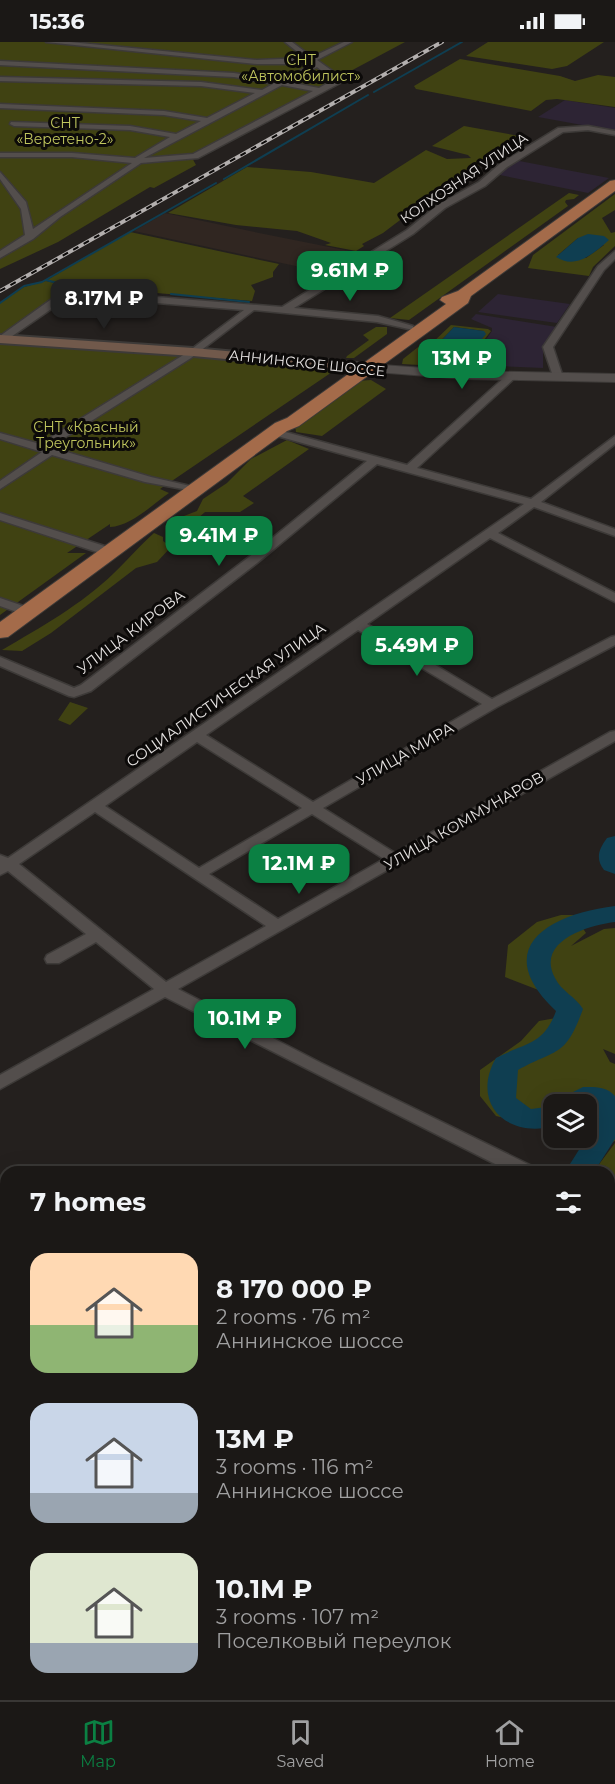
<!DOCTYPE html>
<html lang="en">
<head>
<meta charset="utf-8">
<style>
	:root { --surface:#1b1816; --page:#24211f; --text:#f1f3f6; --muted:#a0a0a1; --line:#393735; --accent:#0b8043 }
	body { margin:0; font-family:Montserrat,sans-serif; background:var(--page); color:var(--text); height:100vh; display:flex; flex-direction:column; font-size:22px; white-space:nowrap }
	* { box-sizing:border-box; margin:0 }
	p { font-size:20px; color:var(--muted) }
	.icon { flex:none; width:33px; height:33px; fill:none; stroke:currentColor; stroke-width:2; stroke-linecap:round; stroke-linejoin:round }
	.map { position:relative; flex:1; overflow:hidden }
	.side { position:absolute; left:0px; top:1124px; width:615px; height:536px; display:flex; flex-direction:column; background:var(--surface); border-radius:18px 18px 0 0; box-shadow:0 6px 24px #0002,0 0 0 2px var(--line) }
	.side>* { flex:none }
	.tools { position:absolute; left:543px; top:1052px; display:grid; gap:12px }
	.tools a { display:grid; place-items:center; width:54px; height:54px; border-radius:12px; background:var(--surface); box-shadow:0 6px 24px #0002,0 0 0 2px var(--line); font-size:30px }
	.price { position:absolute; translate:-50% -51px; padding:0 14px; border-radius:12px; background:var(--accent); color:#fff; font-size:20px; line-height:39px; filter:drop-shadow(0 2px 3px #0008) }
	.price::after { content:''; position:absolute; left:50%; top:36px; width:18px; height:14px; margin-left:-9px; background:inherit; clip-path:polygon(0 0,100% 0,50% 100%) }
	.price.active { background:#222; color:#fff }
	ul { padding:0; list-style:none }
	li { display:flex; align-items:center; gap:18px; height:150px; padding:0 30px }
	li span { display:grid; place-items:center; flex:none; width:168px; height:120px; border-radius:18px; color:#555 }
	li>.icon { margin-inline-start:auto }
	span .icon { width:72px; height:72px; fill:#fffc; stroke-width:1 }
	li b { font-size:26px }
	h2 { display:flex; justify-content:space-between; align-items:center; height:72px; padding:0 30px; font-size:26px }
	.status { display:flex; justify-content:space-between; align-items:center; height:42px; padding:0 30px; background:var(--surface); direction:ltr }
	.status svg { height:16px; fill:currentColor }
	.tab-bar { display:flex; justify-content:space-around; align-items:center; height:84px; border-top:2px solid var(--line); background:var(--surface); font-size:16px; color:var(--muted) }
	.tab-bar a { display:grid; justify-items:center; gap:3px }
	.tab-bar .active { color:var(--accent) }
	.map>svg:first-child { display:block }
	.commercial { fill:#2d2434 }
	.built { fill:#302621 }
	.green { fill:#404212; fill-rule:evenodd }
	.water { fill:#0f3e51 }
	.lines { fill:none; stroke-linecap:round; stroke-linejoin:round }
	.stream { stroke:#0f3e51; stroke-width:2 }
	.river { fill:#0f3e51; fill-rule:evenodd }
	.minor-casing { stroke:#3d3a38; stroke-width:3 }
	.tertiary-casing { stroke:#3d3a38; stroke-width:2 }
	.secondary-casing { stroke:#3d3a38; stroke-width:4 }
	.trunk-casing { stroke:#3d3a38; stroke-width:2 }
	.minor { fill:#534e4c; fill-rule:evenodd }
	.tertiary { fill:#534e4c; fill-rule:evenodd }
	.secondary { fill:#71594b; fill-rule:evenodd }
	.trunk { fill:#a46b4a; fill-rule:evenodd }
	.rail-casing { stroke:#b3afae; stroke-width:4 }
	.rail { stroke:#0c0a09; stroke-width:2; stroke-dasharray:6; stroke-linecap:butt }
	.labels { text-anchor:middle; stroke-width:6; stroke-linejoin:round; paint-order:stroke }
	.far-park-label { font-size:14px; fill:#c0c65e; stroke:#0c0a09 }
	.far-street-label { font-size:14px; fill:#e7e4e3; stroke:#0c0a09 }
	.street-label { font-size:15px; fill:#e7e4e3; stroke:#0c0a09 }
</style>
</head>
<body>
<div class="status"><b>15:36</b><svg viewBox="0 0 49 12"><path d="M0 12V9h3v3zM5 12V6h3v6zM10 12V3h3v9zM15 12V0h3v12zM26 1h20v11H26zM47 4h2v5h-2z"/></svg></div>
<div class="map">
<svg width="615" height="1658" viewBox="0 0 615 1658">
	<rect width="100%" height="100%" fill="#24201e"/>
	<path class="commercial" d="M565 58 615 66V89L538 75Z
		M514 118 609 136 588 151 495 132Z
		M498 252 570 262 557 281 478 270Z
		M476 272 557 285 543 304V326L474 323V315L492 289V286L471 277Z"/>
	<path class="built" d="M165 171 264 192 359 211 328 231 134 189Z"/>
	<path class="green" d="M0 0H405L191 114 196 123 154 146 150 145 58 200 0 227V215L31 198 0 213Z
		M488 0H604L567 24 552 27 466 14Z
		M460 17 560 34 575 39 598 33 615 35V65L557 57 546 58 531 69 416 47 414 44Z
		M464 84 525 95 441 147 383 191 362 202 364 204 356 209 325 203 331 201 297 189 236 183 168 171 247 125 311 130 374 141 426 108 447 117 471 116 468 113 432 104Z
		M569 151 579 153 574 157 566 158 565 160 568 164 409 278 390 276Z
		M615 152V168L602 176 611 191 615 190V204L593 225 589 234 528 226 533 213ZM578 196 604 203 586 216 558 213Z
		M130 190 279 222 273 230V235L251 243 255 249 252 259 73 244 47 238Z
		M46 239 72 245 5 291 0 292V261L24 245Z
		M451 283 488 287 491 289 470 316 429 310V304ZM454 285 484 289 465 313 433 307Z
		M376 285H387V292L354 316H346L347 314 369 298 363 293Z
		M3 301 338 326 160 447 169 451C152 463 131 484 110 485V482L67 511H86L0 573V303Z
		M422 302V311L452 321 456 325 402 322 403 317Z
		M371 338 386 347 322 394 296 390 295 383 357 339Z
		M287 398 309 407 243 454 254 461 240 470H205L189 484 176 477 197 469 203 457 227 441 251 417Z
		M154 491 163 495V499L171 505 157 520 136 526 51 591 22 609 2 608C41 585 81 563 114 531 128 518 139 504 154 491Z
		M70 660 88 666 70 683 58 678Z
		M561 873H574L586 891 571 904 604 887 615 886V1012L603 1007 610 1020 615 1022V1099L609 1101 587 1091 586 1062H554L553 1084 549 1086 496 1074 480 1054V1028L521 999 539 979 556 976 558 966 541 949 505 935 508 903 537 880Z
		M615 1101V1389L609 1390V1130L594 1129Z"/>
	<path class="water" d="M588 192 604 194 609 198C594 211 576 228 556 215L578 196Z
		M454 285 484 289 486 292 469 313 433 307Z"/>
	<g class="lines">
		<path class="stream" d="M374 50 462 0
			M224 137 368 53
			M46 238 72 245 133 249
			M171 252 249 260
			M0 261 24 244 42 240 216 141"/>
		<path class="river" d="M615 794V832L604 828C595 816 599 807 607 796Z
			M615 864V880C589 883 535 899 555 936 561 949 576 955 583 967 565 1016 558 1006 518 1028L516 1056 531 1067 554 1064V1084C507 1097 470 1061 496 1016 526 1000 543 1004 556 969 489 906 549 872 615 864Z
			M583 1045C595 1045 606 1044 615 1054V1097L594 1130H565L597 1079 596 1069 593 1065 586 1067V1062H559L563 1055Z
			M6 1358V1389L0 1391V1360Z"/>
		<defs>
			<path id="minor" d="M46 0H70L257 18 305 16 285 0H292L312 15 344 0H352L317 18 338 33 340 41 198 116 141 121 60 175 33 197 0 216V209L25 193 21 167 0 137V130L26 160 33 187 132 121 72 115H0V111H72L135 116 170 95 130 88 14 84 10 82 11 80 130 84 176 92 201 79 164 73 0 66V62L164 69 207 76 255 51 201 44 0 39V35L201 40 262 48 273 42 234 35 0 23V19L234 31 280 39 313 22H257ZM317 25 333 38 319 46 288 40ZM282 43 313 49 193 112 144 116Z
				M588 84 615 89V93L588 88 563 90 507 125 485 144 445 166 413 192 294 266 378 274 413 284V288L377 280 254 268 191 316 50 405 151 435 199 446V450L145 440 52 413 0 447V439L42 410 0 397V391L40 402 185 312 244 268 70 254 5 299H0V294L60 251 69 248 282 265 407 188 439 162 479 140 501 121 558 86Z
				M615 209V217L604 228 553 305 563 335 554 337 543 305 598 224Z
				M508 332 517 334 417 426 531 457 615 394V402L541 460 615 487V494L534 465 498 491 615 551V560L490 496 367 582 492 657 611 595 615 594V603L497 665 323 766 395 811 610 690 615 689V699L178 947 321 1021 534 1125 537 1130H511L165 955 0 1047V1033L154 947 96 900 59 921H47L45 917 47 913 86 892 8 829 0 833V813L8 816 524 462 377 422 257 521 91 649 74 655 69 654 0 624V615L74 646 81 643 249 515 367 419 270 392V388H278L407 423ZM358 588 482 662 313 760 206 693ZM197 700 302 766 199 826 105 764ZM95 770 266 884 166 940 19 822ZM312 772 384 817 278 877 209 832Z
				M0 471 114 507 116 510 114 513H106L0 478Z
				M0 556 32 567 34 570 28 574 0 564Z
				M615 1434V1452L609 1453V1435Z
				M6 1443V1462L0 1464V1445Z"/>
			<path id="tertiary" d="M368 322 465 329 615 332V340L465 337 363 329 362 326Z
				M0 1310 6 1312V1334L0 1332Z
				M363 1653H394L396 1658H365Z"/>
			<path id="secondary" d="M0 293 193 306 368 322 375 326 368 330 193 314 0 301Z"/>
			<path id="trunk" d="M615 138V149L471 254 468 261 299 384 287 389 8 595 0 596V580L275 381 287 376 446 262 440 258 442 255 458 249 610 139Z"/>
		</defs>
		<use href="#minor" class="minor-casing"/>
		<use href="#tertiary" class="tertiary-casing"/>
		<use href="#secondary" class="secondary-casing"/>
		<use href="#trunk" class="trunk-casing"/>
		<use href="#minor" class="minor"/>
		<use href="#tertiary" class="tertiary"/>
		<use href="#secondary" class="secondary"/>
		<use href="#trunk" class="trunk"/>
		<defs>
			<path id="rail" d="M0 249 442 0"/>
		</defs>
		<use href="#rail" class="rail-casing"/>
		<use href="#rail" class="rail"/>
	</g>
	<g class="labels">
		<g class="far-park-label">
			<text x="301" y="23">СНТ<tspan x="301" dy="16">«Автомобилист»</tspan></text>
			<text x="65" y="86">СНТ<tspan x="65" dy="16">«Веретено-2»</tspan></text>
			<text x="86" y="390">СНТ «Красный<tspan x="86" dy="16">Треугольник»</tspan></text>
		</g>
		<g class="far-street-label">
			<text transform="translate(464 136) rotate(-34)" y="5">КОЛХОЗНАЯ УЛИЦА</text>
			<text transform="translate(307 321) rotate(6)" y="5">АННИНСКОЕ ШОССЕ</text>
		</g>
		<g class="street-label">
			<text transform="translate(131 590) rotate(-37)" y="5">УЛИЦА КИРОВА</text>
			<text transform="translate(226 653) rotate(-35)" y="5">СОЦИАЛИСТИЧЕСКАЯ УЛИЦА</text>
			<text transform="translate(405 712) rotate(-30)" y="5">УЛИЦА МИРА</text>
			<text transform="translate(464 779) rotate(-30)" y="5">УЛИЦА КОММУНАРОВ</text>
		</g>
	</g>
</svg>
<div class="tools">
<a><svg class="icon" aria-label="layers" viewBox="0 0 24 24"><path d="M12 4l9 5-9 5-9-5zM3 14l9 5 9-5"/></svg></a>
</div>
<b class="price" style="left:350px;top:260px">9.61M ₽</b>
<b class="price active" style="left:104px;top:288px">8.17M ₽</b>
<b class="price" style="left:462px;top:348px">13M ₽</b>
<b class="price" style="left:219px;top:525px">9.41M ₽</b>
<b class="price" style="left:417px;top:635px">5.49M ₽</b>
<b class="price" style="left:299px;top:853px">12.1M ₽</b>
<b class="price" style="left:245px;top:1008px">10.1M ₽</b>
<section class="side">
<h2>7 homes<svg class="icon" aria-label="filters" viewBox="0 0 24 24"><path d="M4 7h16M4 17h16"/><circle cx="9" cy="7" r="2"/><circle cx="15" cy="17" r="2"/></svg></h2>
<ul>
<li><span style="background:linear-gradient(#ffd9b3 60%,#8fb573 0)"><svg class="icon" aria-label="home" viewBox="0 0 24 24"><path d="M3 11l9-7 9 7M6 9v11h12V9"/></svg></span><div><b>8 170 000 ₽</b><p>2 rooms · 76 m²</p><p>Аннинское шоссе</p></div></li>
<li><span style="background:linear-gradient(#c9d6e8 75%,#9aa5b1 0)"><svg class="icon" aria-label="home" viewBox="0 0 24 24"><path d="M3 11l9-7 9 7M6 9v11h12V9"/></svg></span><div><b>13M ₽</b><p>3 rooms · 116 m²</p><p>Аннинское шоссе</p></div></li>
<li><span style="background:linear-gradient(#dfe7d0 75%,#9aa5b1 0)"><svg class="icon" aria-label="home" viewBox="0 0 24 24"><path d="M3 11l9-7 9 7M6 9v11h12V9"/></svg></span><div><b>10.1M ₽</b><p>3 rooms · 107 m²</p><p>Поселковый переулок</p></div></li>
</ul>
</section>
</div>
<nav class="tab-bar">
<a class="active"><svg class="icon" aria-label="map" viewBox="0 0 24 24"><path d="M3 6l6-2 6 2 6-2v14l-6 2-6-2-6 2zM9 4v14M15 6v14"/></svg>Map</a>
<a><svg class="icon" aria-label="saved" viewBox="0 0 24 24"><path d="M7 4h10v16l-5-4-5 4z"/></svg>Saved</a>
<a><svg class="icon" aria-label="home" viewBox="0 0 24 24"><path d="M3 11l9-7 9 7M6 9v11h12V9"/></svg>Home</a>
</nav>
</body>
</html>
